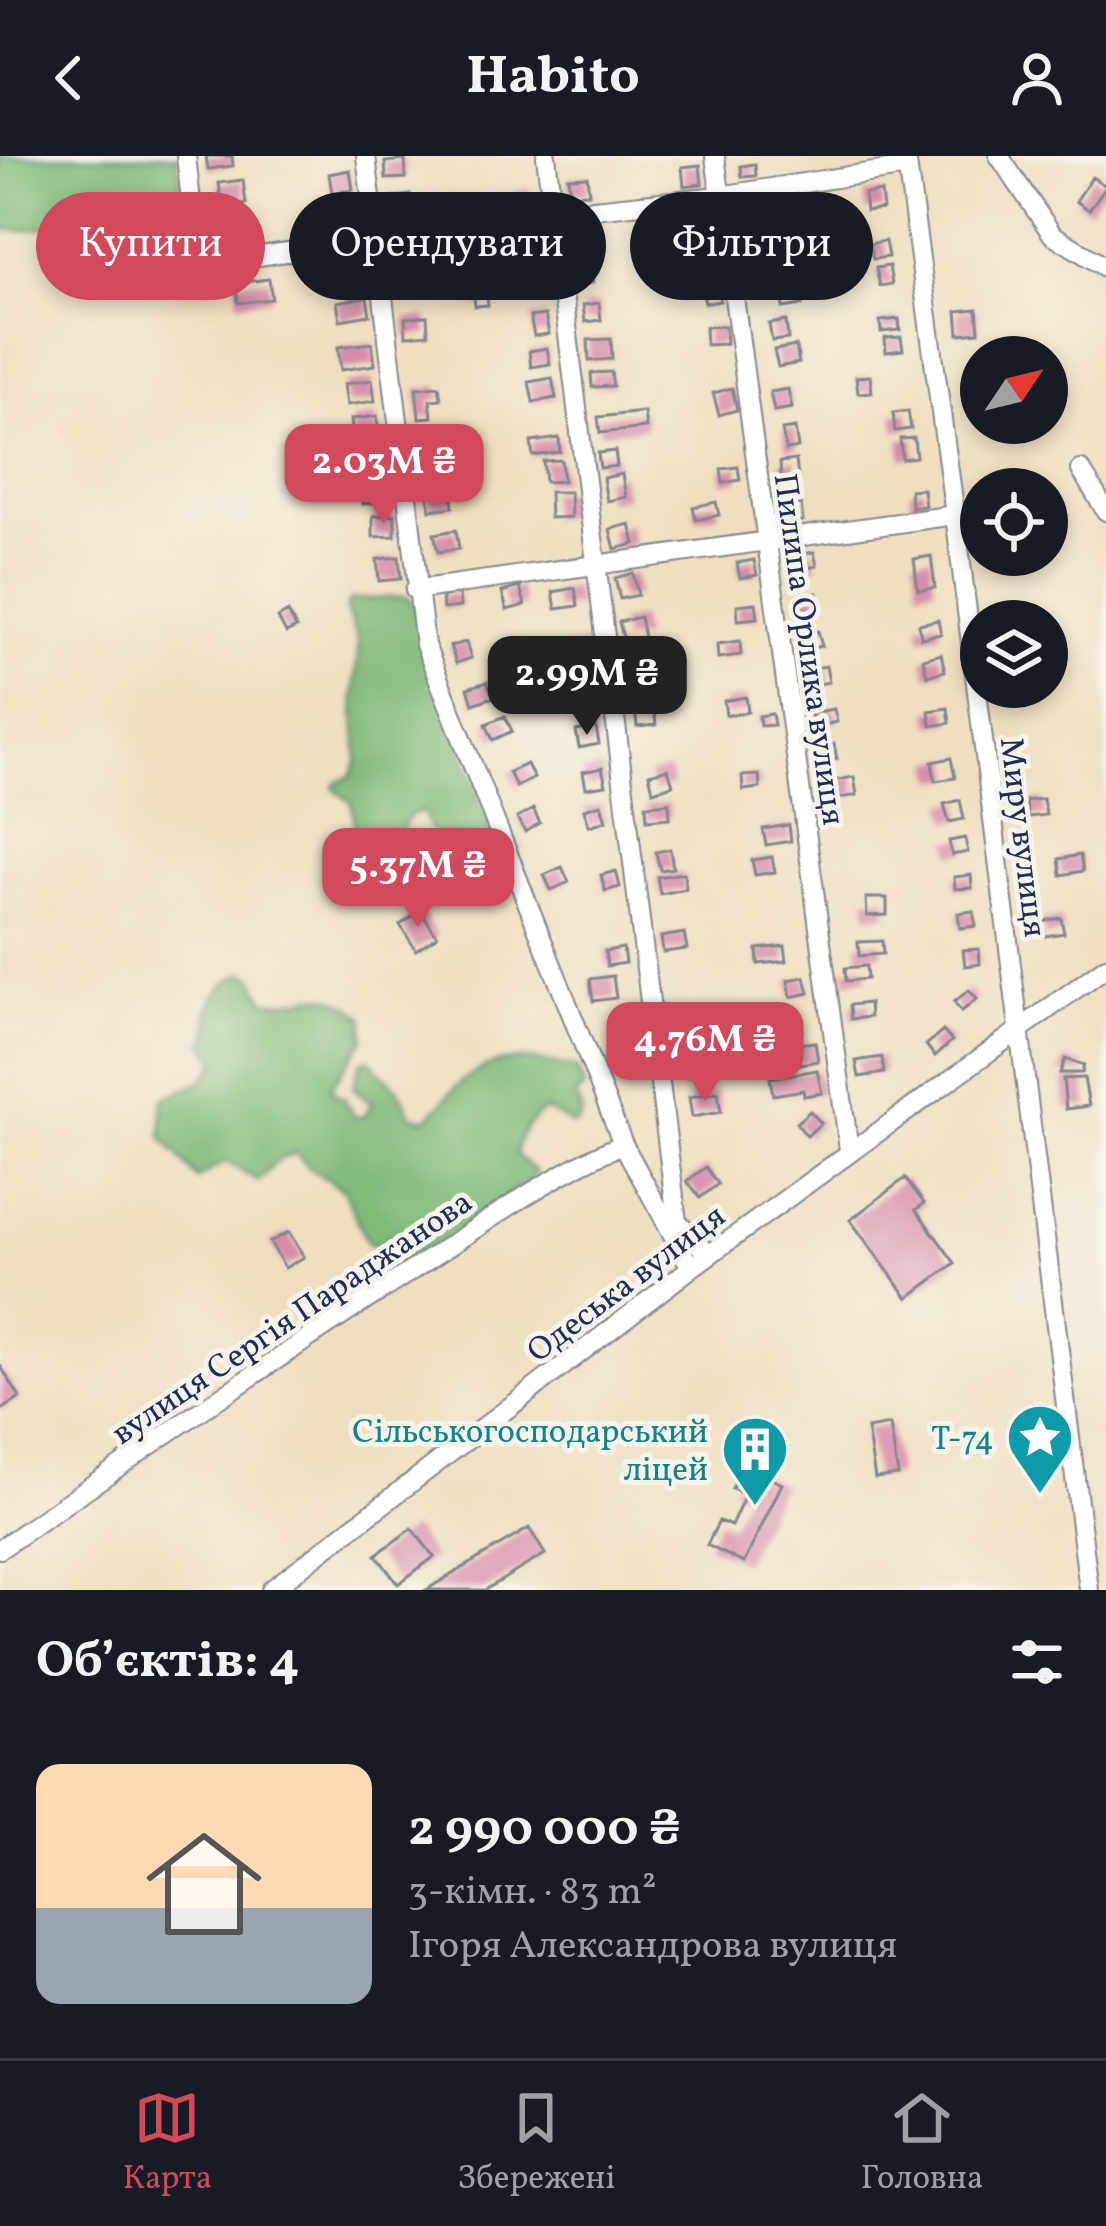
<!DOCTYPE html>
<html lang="uk">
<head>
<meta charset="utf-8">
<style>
	:root { --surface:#171b24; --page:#242831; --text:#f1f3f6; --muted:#9ea1a6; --line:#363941; --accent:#d1495b }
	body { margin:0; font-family:Vollkorn,serif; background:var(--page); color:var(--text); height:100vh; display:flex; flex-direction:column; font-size:45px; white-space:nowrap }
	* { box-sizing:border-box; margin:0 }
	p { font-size:39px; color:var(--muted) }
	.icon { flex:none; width:66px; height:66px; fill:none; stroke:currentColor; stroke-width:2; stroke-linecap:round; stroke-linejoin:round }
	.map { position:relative; height:1434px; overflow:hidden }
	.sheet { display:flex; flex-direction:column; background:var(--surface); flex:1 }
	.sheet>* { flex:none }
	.banner { position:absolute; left:36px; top:36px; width:1035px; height:108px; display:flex; gap:24px }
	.needle { width:78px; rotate:55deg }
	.fabs { position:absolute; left:960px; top:180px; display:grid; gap:24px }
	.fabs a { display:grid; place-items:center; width:108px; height:108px; border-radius:50%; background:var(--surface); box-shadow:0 6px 18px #0003; font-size:60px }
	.price { position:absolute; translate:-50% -102px; padding:0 27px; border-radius:24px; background:var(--accent); color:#fff; font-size:39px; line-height:78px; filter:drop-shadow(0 3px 6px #0008) }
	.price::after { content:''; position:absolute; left:50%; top:72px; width:36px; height:27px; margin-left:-18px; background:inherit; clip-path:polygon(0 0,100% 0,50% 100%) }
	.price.active { background:#222; color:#fff }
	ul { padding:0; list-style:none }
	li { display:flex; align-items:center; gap:36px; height:300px; padding:0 36px }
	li+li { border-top:3px solid var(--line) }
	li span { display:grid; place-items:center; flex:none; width:336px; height:240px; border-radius:24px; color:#555 }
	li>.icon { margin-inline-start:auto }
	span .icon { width:144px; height:144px; fill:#fffc; stroke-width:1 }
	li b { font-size:51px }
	h2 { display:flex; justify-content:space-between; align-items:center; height:144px; padding:0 36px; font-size:51px }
	.pill { padding:0 42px; border-radius:54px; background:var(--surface); box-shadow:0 6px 18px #0003; font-size:42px; line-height:108px }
	.pill.active { background:var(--accent); color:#fff }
	header { display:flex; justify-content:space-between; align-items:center; height:156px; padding:0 36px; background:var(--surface); font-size:54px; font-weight:700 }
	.tabs { display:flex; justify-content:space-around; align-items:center; height:168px; border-top:3px solid var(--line); background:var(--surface); font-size:33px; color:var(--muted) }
	.tabs a { display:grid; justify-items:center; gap:6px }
	.tabs .active { color:var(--accent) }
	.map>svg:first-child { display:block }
	.forest { fill:#7fba78; stroke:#4d746b; stroke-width:3 }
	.building { fill:#d78daa }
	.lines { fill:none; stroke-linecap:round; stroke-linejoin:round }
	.minor-casing { stroke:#85878f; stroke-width:22 }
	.minor { stroke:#fff; stroke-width:18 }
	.labels { text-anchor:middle; stroke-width:10; stroke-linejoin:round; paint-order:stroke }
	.street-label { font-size:33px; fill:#1b2f5e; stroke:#f7f3e8 }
	.culture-label { font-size:33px; fill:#0d838f; stroke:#f7f3e8; text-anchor:end }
</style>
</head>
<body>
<header><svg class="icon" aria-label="back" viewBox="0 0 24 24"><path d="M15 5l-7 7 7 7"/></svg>Habito<svg class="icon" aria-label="person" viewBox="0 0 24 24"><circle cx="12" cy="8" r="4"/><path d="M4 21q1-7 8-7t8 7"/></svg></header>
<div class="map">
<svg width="1106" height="1434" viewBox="0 0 1106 1434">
	<rect width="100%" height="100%" fill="#f7f3e8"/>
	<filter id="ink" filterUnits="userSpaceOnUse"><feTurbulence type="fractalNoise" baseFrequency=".00833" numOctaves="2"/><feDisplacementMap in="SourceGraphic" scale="24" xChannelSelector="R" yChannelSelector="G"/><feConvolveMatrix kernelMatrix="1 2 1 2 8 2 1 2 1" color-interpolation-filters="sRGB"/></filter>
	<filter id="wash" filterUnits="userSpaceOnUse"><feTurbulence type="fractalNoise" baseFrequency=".004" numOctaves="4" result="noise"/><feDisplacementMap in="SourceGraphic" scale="48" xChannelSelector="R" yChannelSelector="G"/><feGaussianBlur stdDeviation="2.7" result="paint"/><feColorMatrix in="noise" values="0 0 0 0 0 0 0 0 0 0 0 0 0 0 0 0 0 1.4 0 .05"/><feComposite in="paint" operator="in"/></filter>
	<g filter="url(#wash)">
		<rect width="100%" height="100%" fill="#efdfc0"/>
		<path class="forest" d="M0 0H177L190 94 181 101 119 109 109 58 27 74H0Z
			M407 441 413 446 488 667 489 679 485 684C457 670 433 699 424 655L408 660 402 676 368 681 355 677 352 647 334 632 336 626 351 621 358 604 354 539 359 486 346 453 350 444Z
			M246 817 253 821 265 844C308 852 317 821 364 861V883L331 931 335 939 344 942 354 961H364L372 947 353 932 361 905 370 904C389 928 400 926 410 959L426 963C439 953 446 940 459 928 499 894 531 903 577 913L585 932 576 938C577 950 589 958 574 969L545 954C531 963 515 982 516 999L536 1016C529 1029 518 1031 507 1039 467 1069 429 1095 387 1120L379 1107 397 1098 404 1078 398 1076 374 1089 368 1087 343 1033 308 1011 296 997 279 1003 258 1025 225 1005 198 1023 162 981 163 944 203 924 217 906 204 887C211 874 208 871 209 858 210 840 228 821 246 817Z"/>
		<g id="blocks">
			<path class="building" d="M206 0H232L233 10 208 13Z
				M405 4 406 22 386 23 385 6Z
				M755 8 756 20 742 21 741 10Z
				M700 9 702 28 684 30 682 11Z
				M350 14 353 34 332 37 329 18Z
				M587 20 589 37 570 38 568 21Z
				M1092 21 1106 30 1089 54 1076 45Z
				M243 24 246 48 222 51 219 27Z
				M529 33 530 46 515 48 514 35Z
				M881 36 883 53 866 55 864 38Z
				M410 39 412 59 392 61 389 42Z
				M760 50 761 67 746 68V51Z
				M355 55 356 76 334 77 333 56Z
				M707 61 709 77 690 79 689 62Z
				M90 65 96 92 66 99 59 72Z
				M240 69 242 93 221 95 219 71Z
				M585 73 588 90 573 93 570 76Z
				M885 85 888 101 873 103 869 88Z
				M770 87 773 105 754 108 751 90Z
				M422 89 423 106 398 107 397 91Z
				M513 90H532L533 107 513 108Z
				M699 107H714V123H699Z
				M591 109 593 127 576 129 574 111Z
				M889 110 892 128 880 130 876 112Z
				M358 111 362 126 337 133 333 117Z
				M421 120V138H404L403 121Z
				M269 123 272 143 238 147 236 127Z
				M485 124 488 149 475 150 472 125Z
				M717 130 720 145 705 147 702 132Z
				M799 131 802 149 783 152 781 134Z
				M367 141 370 159 340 164 337 146Z
				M599 147 601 164 585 166 583 149Z
				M977 153 979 176 959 178 957 155Z
				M545 159 549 178 534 180 530 161Z
				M427 160 428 178 406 180 405 162Z
				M899 163 900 174 881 176 880 165Z
				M786 165 788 183 772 185 769 168Z
				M725 170 726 188 706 189 705 171Z
				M901 181 903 194 886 196 885 182Z
				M611 183 612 203 589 205 588 184Z
				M372 187 375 209 341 214 338 191Z
				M796 190 799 207 778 211 774 194Z
				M547 192 550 208 531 211 529 195Z
				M981 210V229L969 230 967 211Z
				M611 216 613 230 592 231 591 217Z
				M870 220 872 236 858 237 856 221Z
				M552 222 556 242 533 246 529 226Z
				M372 224 375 245 347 249 344 228Z
				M439 230 441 243 430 244 432 261 419 262 416 232Z
				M732 232 737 254 719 259 713 237Z
				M788 233 792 252 774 255 770 236Z
				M908 255 911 273 895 275 893 257Z
				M644 256 646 272 600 277 598 261Z
				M377 260 379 279 353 282 351 263Z
				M795 272 798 292 786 294 782 274Z
				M445 275 447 291 423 293 422 278Z
				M559 282 560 296 533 300 531 286Z
				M914 282 916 301 902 303 900 283Z
				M386 293 387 315 361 316 360 294Z
				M615 295 617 310 600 312 598 297Z
				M450 303 451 321 429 323 428 304Z
				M561 304 563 325 545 326 543 305Z
				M796 304 798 321 781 322 780 306Z
				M738 311 740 324 723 327 721 313Z
				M622 318 626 341 607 345 603 322Z
				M386 328 387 346 363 348 361 329Z
				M923 333 925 350 911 351 910 334Z
				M451 334 453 351 430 354 428 337Z
				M549 336H570L571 361 550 362Z
				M716 346 719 359 696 364 693 351Z
				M801 348 803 365 787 367 785 350Z
				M395 359V380L373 381V360Z
				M630 368 635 388 615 393 610 373Z
				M456 374 459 393 438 396 434 378Z
				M814 396 817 410 798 414 796 399Z
				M931 400 935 432 918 434 914 403Z
				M399 401 401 423 379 425 377 403Z
				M754 404 757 419 740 422 737 407Z
				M633 417 638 439 620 443 615 422Z
				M520 431 525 449 507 454 502 436Z
				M575 432 578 450 556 453 553 436Z
				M817 437 819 452 800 455 798 440Z
				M459 438 460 451 443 453 442 440Z
				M756 447 758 462 738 464 737 449Z
				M288 456 296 472 286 477 278 462Z
				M640 461 644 481 624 485 619 466Z
				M938 464 941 478 921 482 919 468Z
				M818 475 822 490 803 494 800 479Z
				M740 485 741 499 718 502 717 488Z
				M466 486 471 502 456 507 450 490Z
				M588 488 590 506 569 509 567 491Z
				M642 497 648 518 632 522 626 502Z
				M941 498 945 515 927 520 923 503Z
				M826 510 829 526 809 530 805 514Z
				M589 523 591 540 572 543 569 526Z
				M487 526 493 541 473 548 468 532Z
				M746 541 748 556 726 559 724 545Z
				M654 551 656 569 637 571 635 553Z
				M948 552 950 567 931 570 929 555Z
				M834 553 837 566 814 571 811 557Z
				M772 558 774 569 760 570 759 560Z
				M505 560 512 575 493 584 486 568Z
				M596 571 599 588 579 592 576 575Z
				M834 588 837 603 816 607 813 592Z
				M951 602 955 622 935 625 932 606Z
				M527 608 534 622 516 631 509 616Z
				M602 612 606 629 586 632 583 616Z
				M668 613 673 629 653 635 649 618Z
				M759 619 760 632 743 634 742 620Z
				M854 621 857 639 825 645 821 627Z
				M1043 643 1046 659 1028 661 1025 645Z
				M960 644 964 663 949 666 944 648Z
				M669 647 670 662 647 664 646 649Z
				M601 648 606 665 589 670 584 653Z
				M533 653 540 667 525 676 517 662Z
				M789 669 791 685 766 689 763 673Z
				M965 682 968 696 952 699 949 685Z
				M670 693 673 712 660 714 656 696Z
				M1080 699 1083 715 1061 719 1059 703Z
				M772 701 775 716 755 719 752 704Z
				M562 711 569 726 551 734 544 719Z
				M616 715 620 731 605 735 601 719Z
				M684 717 686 733 660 738 657 721Z
				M971 719 972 732 955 733 954 721Z
				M866 742H887V759L867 760Z
				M421 755 437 780 416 794 400 769Z
				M973 755 976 770 960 772 958 757Z
				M1061 762 1064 777 1045 780 1042 765Z
				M684 777 687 793 663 796 661 781Z
				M882 785 883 798 859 800 858 786Z
				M785 790 787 805 758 808 757 793Z
				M623 792 625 807 607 810 605 795Z
				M979 793 980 808 965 810 963 794Z
				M866 810 867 823 846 825 845 812Z
				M613 820 616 842 593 845 590 823Z
				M805 821 809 837 791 841 788 824Z
				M969 834 977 843 961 856 954 846Z
				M869 847 870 861 851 863 850 849Z
				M799 860 802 875 753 884 750 869Z
				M943 875 952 885 935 900 926 889Z
				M815 886 818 905 800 908 797 888Z
				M882 901 884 917 859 921 856 905Z
				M1065 903 1084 909 1082 917H1060Z
				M702 905 703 920 688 921 687 906Z
				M817 914 822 937 804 940 803 934 773 939 770 922Z
				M1084 922 1089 950 1066 953 1063 923Z
				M718 936 721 956 692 961 689 941Z
				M810 955 821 967 807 980 796 967Z
				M706 1011 718 1028 700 1042 687 1025Z
				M905 1022 924 1047 916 1054 955 1107 908 1142 850 1064Z
				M289 1076 304 1101 285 1112 270 1086Z
				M0 1209 20 1242 0 1255Z
				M890 1269 898 1319 875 1322 867 1273Z
				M743 1309 782 1328 744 1407 707 1389 719 1365 731 1370 745 1339 732 1333Z
				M412 1372 434 1401 398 1428 376 1399Z
				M529 1372 545 1398 485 1434H426Z"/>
		</g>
	</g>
	<g filter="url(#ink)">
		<use href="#blocks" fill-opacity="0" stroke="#85878f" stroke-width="3"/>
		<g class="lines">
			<defs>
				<path id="minor" d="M186 0 198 109 555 57 719 40 907 11
					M366 0 425 489 623 988 691 1112
					M546 0 677 1065 709 1099
					M715 0 849 994
					M906 0 955 359 1089 1434
					M999 0 1052 78 1106 112
					M1081 314 1106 355
					M415 434 955 359
					M0 1393C136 1298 272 1205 411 1115 480 1071 547 1020 623 988
					M271 1434 691 1112 1106 811"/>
			</defs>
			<use href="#minor" class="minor-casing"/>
			<use href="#minor" class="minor"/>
		</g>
	</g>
	<defs>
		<symbol id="sight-pin" viewBox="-11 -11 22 30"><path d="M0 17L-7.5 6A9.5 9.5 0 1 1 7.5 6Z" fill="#0f9aa8" stroke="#f7f3e8"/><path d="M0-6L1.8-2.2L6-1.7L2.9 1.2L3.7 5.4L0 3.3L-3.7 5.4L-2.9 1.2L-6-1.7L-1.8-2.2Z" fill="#fff"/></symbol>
		<symbol id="building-pin" viewBox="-11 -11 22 30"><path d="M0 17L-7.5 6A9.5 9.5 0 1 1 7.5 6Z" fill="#0f9aa8" stroke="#f7f3e8"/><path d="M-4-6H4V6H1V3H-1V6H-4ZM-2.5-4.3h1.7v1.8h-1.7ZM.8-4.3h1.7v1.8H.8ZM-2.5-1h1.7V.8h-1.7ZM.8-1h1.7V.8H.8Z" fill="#fff"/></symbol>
	</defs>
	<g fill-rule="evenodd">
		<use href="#sight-pin" x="1002" y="1243" width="76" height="104"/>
		<use href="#building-pin" x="717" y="1255" width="76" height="104"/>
	</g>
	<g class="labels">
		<g class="street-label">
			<text transform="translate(811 493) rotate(82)" y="12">Пилипа Орлика вулиця</text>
			<text transform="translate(1025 681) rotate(83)" y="12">Миру вулиця</text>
			<text transform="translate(625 1126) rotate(-37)" y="12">Одеська вулиця</text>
			<text transform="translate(291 1160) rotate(-34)" y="12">вулиця Сергія Параджанова</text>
		</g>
		<g class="culture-label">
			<text x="708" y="1286">Сільськогосподарський<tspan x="708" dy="38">ліцей</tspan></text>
			<text x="994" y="1293">Т-74</text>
		</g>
	</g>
</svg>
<div class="fabs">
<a><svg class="needle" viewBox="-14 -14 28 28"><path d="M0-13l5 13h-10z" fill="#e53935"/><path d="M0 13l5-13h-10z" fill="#9ea1a6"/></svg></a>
<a><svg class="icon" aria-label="locate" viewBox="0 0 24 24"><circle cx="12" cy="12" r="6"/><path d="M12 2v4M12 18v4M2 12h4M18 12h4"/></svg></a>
<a><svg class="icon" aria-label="layers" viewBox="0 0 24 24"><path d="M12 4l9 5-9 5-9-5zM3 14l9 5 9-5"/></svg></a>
</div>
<b class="price" style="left:384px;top:370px">2.03M ₴</b>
<b class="price active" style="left:587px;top:582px">2.99M ₴</b>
<b class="price" style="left:418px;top:774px">5.37M ₴</b>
<b class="price" style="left:705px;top:948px">4.76M ₴</b>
<div class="banner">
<a class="pill active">Купити</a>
<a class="pill">Орендувати</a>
<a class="pill">Фільтри</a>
</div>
</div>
<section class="sheet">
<h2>Об’єктів: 4<svg class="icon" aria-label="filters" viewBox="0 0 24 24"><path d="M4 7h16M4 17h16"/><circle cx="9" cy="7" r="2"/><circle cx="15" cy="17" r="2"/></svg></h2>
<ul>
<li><span style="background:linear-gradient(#ffd9b3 60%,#9aa5b1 0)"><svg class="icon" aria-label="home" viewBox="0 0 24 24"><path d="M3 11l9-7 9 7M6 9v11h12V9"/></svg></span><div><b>2 990 000 ₴</b><p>3-кімн. · 83 m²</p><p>Ігоря Александрова вулиця</p></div></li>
</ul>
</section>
<nav class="tabs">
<a class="active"><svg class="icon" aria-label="map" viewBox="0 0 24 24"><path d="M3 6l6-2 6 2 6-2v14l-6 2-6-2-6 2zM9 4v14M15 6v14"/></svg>Карта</a>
<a><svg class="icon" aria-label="saved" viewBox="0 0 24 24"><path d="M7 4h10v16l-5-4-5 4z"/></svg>Збережені</a>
<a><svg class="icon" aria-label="home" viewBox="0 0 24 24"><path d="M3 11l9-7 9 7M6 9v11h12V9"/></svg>Головна</a>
</nav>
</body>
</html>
